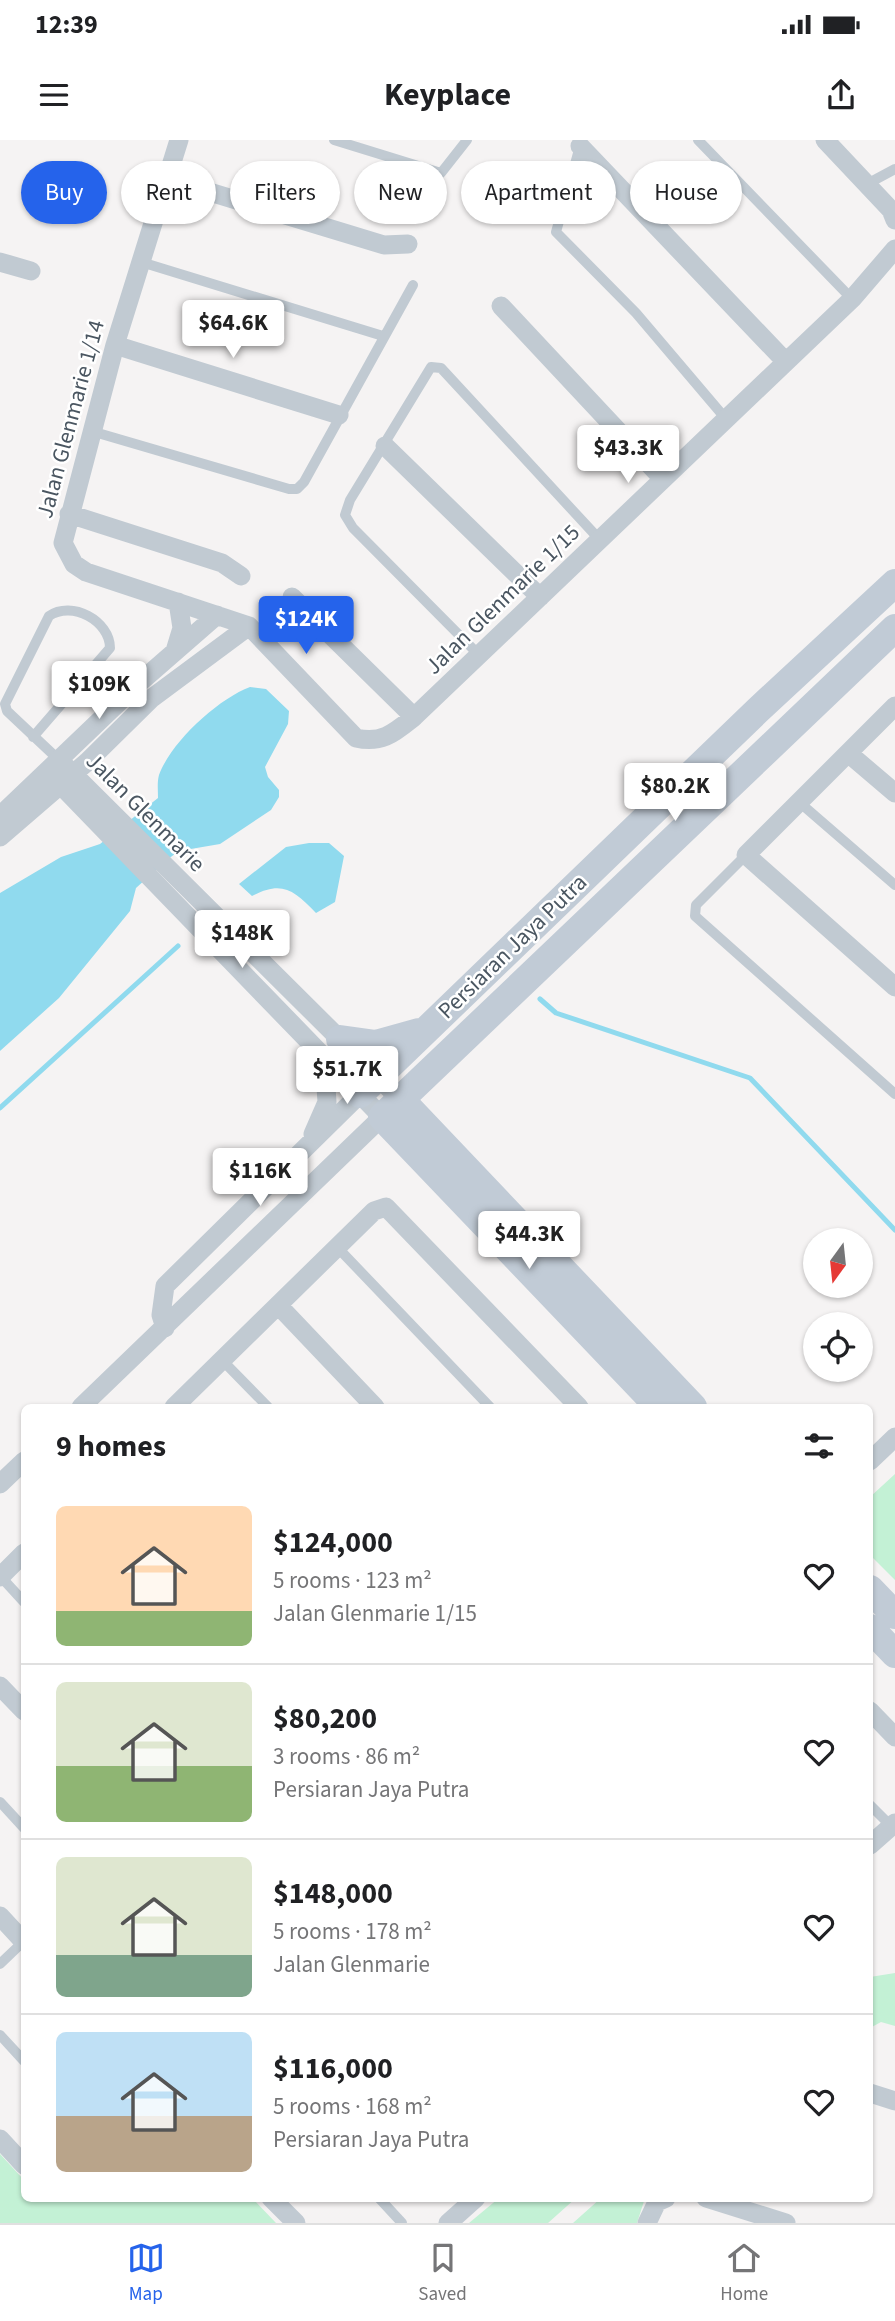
<!DOCTYPE html>
<html lang="en">
<head>
<meta charset="utf-8">
<style>
	:root { --surface:#fff; --page:#f6f6f6; --text:#202124; --muted:#757577; --line:#e0e0e0; --accent:#2563eb }
	body { margin:0; font-family:"Source Sans 3",sans-serif; background:var(--page); color:var(--text); height:100vh; display:flex; flex-direction:column; font-size:26px; white-space:nowrap }
	* { box-sizing:border-box; margin:0 }
	p { font-size:23px; color:var(--muted) }
	.icon { flex:none; width:38px; height:38px; fill:none; stroke:currentColor; stroke-width:2; stroke-linecap:round; stroke-linejoin:round }
	.map { position:relative; flex:1; overflow:hidden }
	.drawer { position:absolute; left:21px; top:1264px; width:852px; height:798px; display:flex; flex-direction:column; background:var(--surface); border-radius:10px; box-shadow:0 2px 5px #0004 }
	.drawer>* { flex:none }
	.banner { position:absolute; left:21px; top:21px; width:854px; height:63px; display:flex; gap:14px }
	.needle { width:46px; rotate:195deg }
	.buttons { position:absolute; left:803px; top:1088px; display:grid; gap:14px }
	.buttons a { display:grid; place-items:center; width:70px; height:70px; border-radius:50%; background:var(--surface); box-shadow:0 2px 5px #0004; font-size:35px }
	.price { position:absolute; translate:-50% -60px; padding:0 16px; border-radius:7px; background:#fff; color:#222; font-size:23px; line-height:46px; filter:drop-shadow(0 2px 4px #0008) }
	.price::after { content:''; position:absolute; left:50%; top:42px; width:21px; height:16px; margin-left:-10px; background:inherit; clip-path:polygon(0 0,100% 0,50% 100%) }
	.price.selected { background:var(--accent); color:#fff }
	ul { padding:0; list-style:none }
	li { display:flex; align-items:center; gap:21px; height:175px; padding:0 35px }
	li+li { border-top:2px solid var(--line) }
	li span { display:grid; place-items:center; flex:none; width:196px; height:140px; border-radius:10px; color:#555 }
	li>.icon { margin-inline-start:auto }
	span .icon { width:84px; height:84px; fill:#fffc; stroke-width:1 }
	li b { font-size:30px }
	h2 { display:flex; justify-content:space-between; align-items:center; height:84px; padding:0 35px; font-size:30px }
	.chip { padding:0 24px; border-radius:32px; background:var(--surface); box-shadow:0 2px 5px #0004; font-size:24px; line-height:63px }
	.chip.selected { background:var(--accent); color:#fff }
	.status { display:flex; justify-content:space-between; align-items:center; height:49px; padding:0 35px; background:var(--surface); direction:ltr }
	.status svg { height:19px; fill:currentColor }
	header { display:flex; justify-content:space-between; align-items:center; height:91px; padding:0 35px; background:var(--surface); font-size:32px; font-weight:700 }
	.tabs { display:flex; justify-content:space-around; align-items:center; height:98px; border-top:2px solid var(--line); background:var(--surface); font-size:19px; color:var(--muted) }
	.tabs a { display:grid; justify-items:center; gap:4px }
	.tabs .selected { color:var(--accent) }
	.map>svg:first-child { display:block }
	.green { fill:#c3f1d5 }
	.water { fill:#90daee }
	.lines { fill:none; stroke-linecap:round; stroke-linejoin:round }
	.stream { stroke:#90daee; stroke-width:5 }
	.lane { stroke:#c1cad2; stroke-width:10 }
	.street { stroke:#c1cad2; stroke-width:19 }
	.secondary { stroke:#c1cbd6; stroke-width:28 }
	.labels { text-anchor:middle; stroke-width:5; stroke-linejoin:round; paint-order:stroke }
	.street-label { font-size:23px; fill:#4a5661; stroke:#fff }
</style>
</head>
<body>
<div class="status"><b>12:39</b><svg viewBox="0 0 49 12"><path d="M0 12V9h3v3zM5 12V6h3v6zM10 12V3h3v9zM15 12V0h3v12zM26 1h20v11H26zM47 4h2v5h-2z"/></svg></div>
<header><svg class="icon" aria-label="menu" viewBox="0 0 24 24"><path d="M4 6h16M4 12h16M4 18h16"/></svg>Keyplace<svg class="icon" aria-label="share" viewBox="0 0 24 24"><path d="M12 15V3M7 8l5-5 5 5M5 13v7h14v-7"/></svg></header>
<div class="map">
<svg width="895" height="2083" viewBox="0 0 895 2083">
	<rect width="100%" height="100%" fill="#f5f3f3"/>
	<path class="green" d="M895 1334V1440L870 1415V1357Z
		M895 1833V1886L881 1882 870 1888V1837Z
		M0 2014 24 2040V2058H252L276 2083H0Z
		M499 2058H576L548 2083H469Z
		M601 2058H645L637 2083H573Z"/>
	<path class="water" d="M250 547 266 549 289 571 288 584 265 627 268 637 279 650V657L271 670 220 704 179 711 168 719 136 748 130 771 59 858 0 911V753L61 717 100 704 158 658C158 651 157 642 159 635 171 602 218 559 250 547Z
		M309 703H329L344 716 335 762 316 773C294 750 282 740 252 756L239 744 286 707Z"/>
	<g class="lines">
		<path class="stream" d="M540 859 556 873 750 938 895 1090
			M0 968 178 806"/>
		<path class="lane" d="M334 0 441 33 467 0
			M698 0 852 159
			M580 6 556 92 636 173 726 279
			M867 44 895 29
			M141 122 383 196
			M91 291 289 349H297L304 342 413 145
			M479 515 353 388 345 375 350 360 431 227 441 228 600 400
			M33 597 110 508C110 481 72 460 49 476L5 564 7 571 59 620
			M799 662 895 745
			M746 715 696 765 695 776 895 954
			M337 1107 490 1267
			M222 1220 268 1267
			M1 1437 24 1462
			M0 1662 24 1688
			M870 1665 891 1686
			M0 1824 24 1801
			M0 1895 24 1921
			M379 2058 402 2083"/>
		<path class="street" d="M179 0 115 205 63 403 74 424 86 432 249 486 356 598C382 604 394 593 414 577L852 159 895 109
			M825 0 891 70 895 80
			M580 6 786 222
			M167 39 384 105 408 104
			M0 122 31 131
			M501 166 663 339
			M115 205 339 275
			M385 306 540 457
			M69 374 222 423 241 436
			M292 457 414 577
			M175 511 182 488 178 462
			M895 566 746 715 895 847
			M848 613 895 653
			M59 620 401 960
			M48 632 382 977 81 1267
			M0 676 139 543 217 475
			M0 697 87 622 152 558 249 486
			M313 994 327 962 324 917
			M278 1165 375 1267
			M165 1188 161 1175 165 1146 360 954
			M174 1267 374 1071 386 1067 579 1267
			M870 1321 895 1297
			M0 1344 24 1321
			M0 1437 24 1413
			M0 1546 24 1571
			M870 1571 895 1597
			M870 1705 895 1683
			M0 1776 24 1802
			M870 1953 895 1961
			M0 1999 24 2025
			M271 2058 296 2083
			M706 2058 786 2083
			M448 2083 476 2058
			M647 2083 657 2062 666 2058"/>
		<path class="secondary" d="M340 899 376 904 419 892
			M360 954 758 570 895 443
			M401 960 693 1267
			M659 1267 382 977 895 488
			M870 1449 895 1475
			M870 1488 895 1514"/>
	</g>
	<g class="labels">
		<g class="street-label">
			<text transform="translate(70 279) rotate(-75)" y="8">Jalan Glenmarie 1/14</text>
			<text transform="translate(502 459) rotate(-44)" y="8">Jalan Glenmarie 1/15</text>
			<text transform="translate(146 672) rotate(45)" y="8">Jalan Glenmarie</text>
			<text transform="translate(512 806) rotate(-44)" y="8">Persiaran Jaya Putra</text>
		</g>
	</g>
</svg>
<div class="buttons">
<a><svg class="needle" viewBox="-14 -14 28 28"><path d="M0-13l5 13h-10z" fill="#e53935"/><path d="M0 13l5-13h-10z" fill="#757577"/></svg></a>
<a><svg class="icon" aria-label="locate" viewBox="0 0 24 24"><circle cx="12" cy="12" r="6"/><path d="M12 2v4M12 18v4M2 12h4M18 12h4"/></svg></a>
</div>
<b class="price" style="left:233px;top:220px">$64.6K</b>
<b class="price" style="left:628px;top:345px">$43.3K</b>
<b class="price selected" style="left:306px;top:516px">$124K</b>
<b class="price" style="left:99px;top:581px">$109K</b>
<b class="price" style="left:675px;top:683px">$80.2K</b>
<b class="price" style="left:242px;top:830px">$148K</b>
<b class="price" style="left:347px;top:966px">$51.7K</b>
<b class="price" style="left:260px;top:1068px">$116K</b>
<b class="price" style="left:529px;top:1131px">$44.3K</b>
<div class="banner">
<a class="chip selected">Buy</a>
<a class="chip">Rent</a>
<a class="chip">Filters</a>
<a class="chip">New</a>
<a class="chip">Apartment</a>
<a class="chip">House</a>
</div>
<section class="drawer">
<h2>9 homes<svg class="icon" aria-label="filters" viewBox="0 0 24 24"><path d="M4 7h16M4 17h16"/><circle cx="9" cy="7" r="2"/><circle cx="15" cy="17" r="2"/></svg></h2>
<ul>
<li><span style="background:linear-gradient(#ffd9b3 75%,#8fb573 0)"><svg class="icon" aria-label="home" viewBox="0 0 24 24"><path d="M3 11l9-7 9 7M6 9v11h12V9"/></svg></span><div><b>$124,000</b><p>5 rooms · 123 m²</p><p>Jalan Glenmarie 1/15</p></div><svg class="icon" aria-label="heart" viewBox="0 0 24 24"><path d="M12 20l-8-8c-3-5 5-10 8-4 3-6 11-1 8 4z"/></svg></li>
<li><span style="background:linear-gradient(#dfe7d0 60%,#8fb573 0)"><svg class="icon" aria-label="home" viewBox="0 0 24 24"><path d="M3 11l9-7 9 7M6 9v11h12V9"/></svg></span><div><b>$80,200</b><p>3 rooms · 86 m²</p><p>Persiaran Jaya Putra</p></div><svg class="icon" aria-label="heart" viewBox="0 0 24 24"><path d="M12 20l-8-8c-3-5 5-10 8-4 3-6 11-1 8 4z"/></svg></li>
<li><span style="background:linear-gradient(#dfe7d0 70%,#7fa58c 0)"><svg class="icon" aria-label="home" viewBox="0 0 24 24"><path d="M3 11l9-7 9 7M6 9v11h12V9"/></svg></span><div><b>$148,000</b><p>5 rooms · 178 m²</p><p>Jalan Glenmarie</p></div><svg class="icon" aria-label="heart" viewBox="0 0 24 24"><path d="M12 20l-8-8c-3-5 5-10 8-4 3-6 11-1 8 4z"/></svg></li>
<li><span style="background:linear-gradient(#bfe0f5 60%,#b9a48a 0)"><svg class="icon" aria-label="home" viewBox="0 0 24 24"><path d="M3 11l9-7 9 7M6 9v11h12V9"/></svg></span><div><b>$116,000</b><p>5 rooms · 168 m²</p><p>Persiaran Jaya Putra</p></div><svg class="icon" aria-label="heart" viewBox="0 0 24 24"><path d="M12 20l-8-8c-3-5 5-10 8-4 3-6 11-1 8 4z"/></svg></li>
</ul>
</section>
</div>
<nav class="tabs">
<a class="selected"><svg class="icon" aria-label="map" viewBox="0 0 24 24"><path d="M3 6l6-2 6 2 6-2v14l-6 2-6-2-6 2zM9 4v14M15 6v14"/></svg>Map</a>
<a><svg class="icon" aria-label="saved" viewBox="0 0 24 24"><path d="M7 4h10v16l-5-4-5 4z"/></svg>Saved</a>
<a><svg class="icon" aria-label="home" viewBox="0 0 24 24"><path d="M3 11l9-7 9 7M6 9v11h12V9"/></svg>Home</a>
</nav>
</body>
</html>
